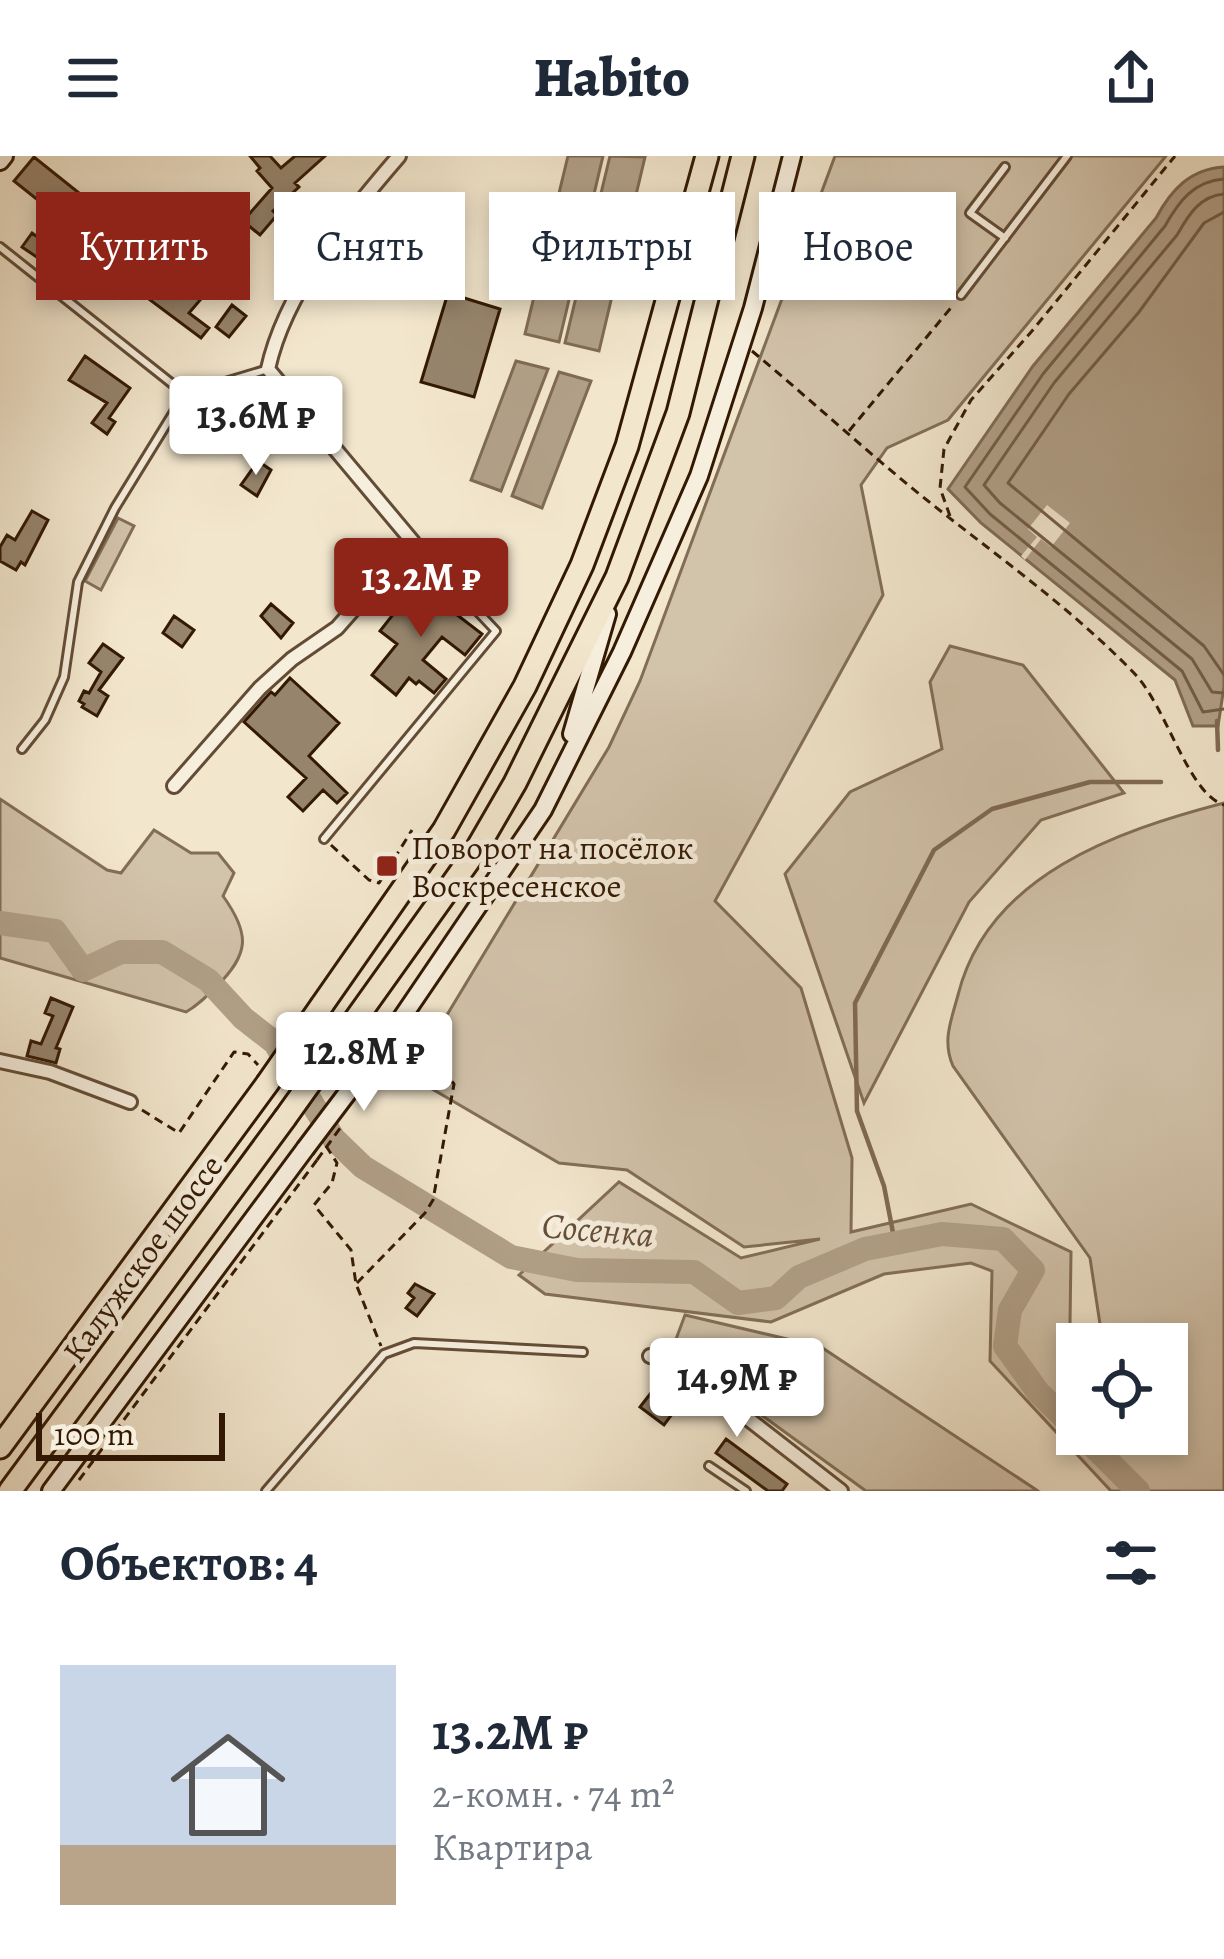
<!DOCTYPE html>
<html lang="ru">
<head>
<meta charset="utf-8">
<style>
	:root { --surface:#fff; --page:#f6f6f7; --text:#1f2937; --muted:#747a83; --line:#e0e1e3; --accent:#8f2418 }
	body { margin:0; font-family:Alegreya,serif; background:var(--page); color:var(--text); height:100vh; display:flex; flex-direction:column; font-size:45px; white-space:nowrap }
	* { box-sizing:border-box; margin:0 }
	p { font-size:39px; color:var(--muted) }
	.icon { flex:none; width:66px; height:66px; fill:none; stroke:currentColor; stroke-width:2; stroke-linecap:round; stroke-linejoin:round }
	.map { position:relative; height:1335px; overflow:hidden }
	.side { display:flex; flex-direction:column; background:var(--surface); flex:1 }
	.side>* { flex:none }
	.banner { position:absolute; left:36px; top:36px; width:1152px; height:108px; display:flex; gap:24px }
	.buttons { position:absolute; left:1056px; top:1167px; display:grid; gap:24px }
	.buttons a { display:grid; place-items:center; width:132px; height:132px; border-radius:0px; background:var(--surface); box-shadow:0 6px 18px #0003; font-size:60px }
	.scale { position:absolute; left:36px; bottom:30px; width:189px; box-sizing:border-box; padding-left:12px; border:6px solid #331903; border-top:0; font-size:33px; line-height:42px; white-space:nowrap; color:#331903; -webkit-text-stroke:9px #f7efde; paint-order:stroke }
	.price { position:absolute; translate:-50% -102px; padding:0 27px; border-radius:12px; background:#fff; color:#222; font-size:39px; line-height:78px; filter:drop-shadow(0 3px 6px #0008) }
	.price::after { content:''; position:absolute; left:50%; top:72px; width:36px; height:27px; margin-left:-18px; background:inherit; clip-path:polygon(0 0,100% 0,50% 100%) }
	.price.selected { background:var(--accent); color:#fff }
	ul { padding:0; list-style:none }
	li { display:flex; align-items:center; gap:36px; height:300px; padding:0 60px }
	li+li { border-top:3px solid var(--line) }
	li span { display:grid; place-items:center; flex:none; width:336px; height:240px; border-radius:0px; color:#555 }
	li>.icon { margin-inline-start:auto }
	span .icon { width:144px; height:144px; fill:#fffc; stroke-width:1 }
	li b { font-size:51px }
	h2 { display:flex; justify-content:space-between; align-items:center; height:144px; padding:0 60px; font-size:51px }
	.pill { padding:0 42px; border-radius:0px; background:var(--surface); box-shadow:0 6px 18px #0003; font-size:42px; line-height:108px }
	.pill.selected { background:var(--accent); color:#fff }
	header { display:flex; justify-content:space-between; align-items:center; height:156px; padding:0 60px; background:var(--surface); font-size:54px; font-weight:800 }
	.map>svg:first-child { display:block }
	.green { fill:#d2c3ab; stroke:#826e57; stroke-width:3 }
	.water { fill:#b1a088; stroke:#7f6a53; stroke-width:3 }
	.pier { fill:#f2e6cd }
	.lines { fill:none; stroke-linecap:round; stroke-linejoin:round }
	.shore { stroke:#725c46; stroke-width:3 }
	.stream { stroke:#7f6a53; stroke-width:4.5 }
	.river { stroke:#b1a088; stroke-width:24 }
	.building { fill:#96846c; stroke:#331903; stroke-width:3 }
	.lane-casing { stroke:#634c36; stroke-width:12 }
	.street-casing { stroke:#634c36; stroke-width:18 }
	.secondary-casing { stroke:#331903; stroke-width:22 }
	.highway-casing { stroke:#331903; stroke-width:27 }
	.path { stroke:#331903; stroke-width:3; stroke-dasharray:9 6; stroke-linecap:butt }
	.lane { stroke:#f7efde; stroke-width:6 }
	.street { stroke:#f7efde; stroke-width:12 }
	.secondary { stroke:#f7efde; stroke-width:16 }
	.highway { stroke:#f2e6cd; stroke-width:21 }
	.secondary-bridge-casing { stroke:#331903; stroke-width:22; stroke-linecap:butt }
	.highway-bridge-casing { stroke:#331903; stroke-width:27; stroke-linecap:butt }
	.path-bridge { stroke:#331903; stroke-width:3; stroke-dasharray:9 6; stroke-linecap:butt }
	.secondary-bridge { stroke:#f7efde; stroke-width:16 }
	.highway-bridge { stroke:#f2e6cd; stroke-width:21 }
	.poi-dot { fill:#8f2418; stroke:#f7efde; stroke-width:4.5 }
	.labels { text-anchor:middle; stroke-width:10; stroke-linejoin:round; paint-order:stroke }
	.poi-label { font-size:33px; fill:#331903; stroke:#f7efde; text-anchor:start }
	.street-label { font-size:33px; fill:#331903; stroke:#f7efde }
	.water-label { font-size:36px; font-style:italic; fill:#654f38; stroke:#f7efde }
</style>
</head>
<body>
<header><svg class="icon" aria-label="menu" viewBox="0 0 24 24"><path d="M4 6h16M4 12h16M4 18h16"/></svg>Habito<svg class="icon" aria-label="share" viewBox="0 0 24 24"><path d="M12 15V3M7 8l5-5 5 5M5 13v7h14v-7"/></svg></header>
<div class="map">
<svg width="1224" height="1335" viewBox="0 0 1224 1335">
	<rect width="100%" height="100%" fill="#f2e6cd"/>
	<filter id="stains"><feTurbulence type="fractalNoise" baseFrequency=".00167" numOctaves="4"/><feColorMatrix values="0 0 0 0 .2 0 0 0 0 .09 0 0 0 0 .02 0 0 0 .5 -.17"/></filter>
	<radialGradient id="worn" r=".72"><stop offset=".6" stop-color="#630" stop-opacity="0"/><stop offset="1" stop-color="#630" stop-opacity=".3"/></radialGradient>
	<path class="green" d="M835 0H1166L948 264 887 292 861 329 883 439 715 745 801 832 852 1002 851 1076 971 1048 1071 1096 1070 1168 1085 1188H1077V1278H1167V1188H1103L1090 1102 953 910C942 885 951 865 958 839 988 719 1117 675 1224 647V1335H1111L990 1205 992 1115 971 1107 884 1118 771 1166 545 1138 519 1119 619 1026 741 1102 820 1083 744 1091 627 1014 559 1007 410 920 609 591 640 525Z
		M118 362 134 370 101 434 85 425Z
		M950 490 1023 509 1124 637 1041 664 969 746 864 947 785 718 850 636 942 593 930 526Z
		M0 643 107 714 121 717 154 674 191 697H218L234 717 223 740C251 779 249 798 216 831 206 841 198 849 186 856L0 802Z
		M685 1159 821 1191 1038 1335H866L672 1194Z"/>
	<path class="water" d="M568 0H603L559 186 525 178Z
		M610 0 645 1 599 195 565 187Z
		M1224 11V531L1218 570H1193L1175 524 981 367 948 333 1033 210 1156 62C1171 34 1190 13 1224 11Z
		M516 205 548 213 501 335 471 324Z
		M559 216 591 225 542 352 512 340Z"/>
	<path class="pier" d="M1047 349 1070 367 1051 391 1041 383 1025 404 1021 400 1037 381 1028 373Z"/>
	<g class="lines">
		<path class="shore" d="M1224 23C1194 25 1179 45 1165 70L1043 218 965 331 990 358 1182 515 1203 556 1224 553
			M1224 38C1199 40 1188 60 1177 79L1054 227 984 329 1000 347 1192 503 1212 536 1224 537
			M1224 56 1204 67 1139 156 1069 238 1008 327 1204 490 1224 519"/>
		<path class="stream" d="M1217 565 1218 594
			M895 1087 884 1030 857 955 855 847 934 694 992 653 1090 626H1161"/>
		<path class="river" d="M0 767 55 775 83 814 121 796H162L208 824 243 862 275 887 334 983 363 1011 511 1101 577 1114 694 1116 738 1147 776 1142 799 1121 865 1093 942 1078 1003 1083 1033 1114 1010 1154 1005 1190 1038 1236 1077 1274
			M1081 1278 1138 1335"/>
	</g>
	<path class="building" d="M250 0H270L281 12 295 0H325L295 27 299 31 273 55 277 59 260 79 243 65 272 32 257 15 260 12Z
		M34 1 79 37 59 61 14 25Z
		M32 77 54 93 44 106 22 91Z
		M159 88 212 130 189 157 209 172 201 182 130 129Z
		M448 137 500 153 474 241 421 226Z
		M232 149 246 160 229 181 216 171Z
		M85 200 130 232 109 262 115 266 107 278 92 267 107 247 69 224Z
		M258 305 271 314 257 340 241 329Z
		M32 355 48 364 25 409 21 406 16 414 0 405V391L7 379 15 384Z
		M417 428 482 478 465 499 442 481 423 504 446 523 434 537 419 525 416 528 409 522 396 539 372 519 397 488 380 475Z
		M271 448 293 467 281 482 261 460Z
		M174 460 194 474 182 491 163 477Z
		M103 488 123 502 99 534 108 540 97 560 82 551 84 548 79 545 84 535 89 537 101 516 89 507Z
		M290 522 339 567 309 600 347 637 337 647 323 634 303 655 288 641 306 622 244 566 268 539 271 536 275 539Z
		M51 842 73 851 56 892 60 893 56 907 27 900 31 885 41 888 53 860 45 857Z
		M415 1128 434 1138 417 1160 406 1152 414 1142 408 1137Z
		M753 1209 777 1226 758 1251 735 1234Z
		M657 1229 681 1246 664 1269 640 1251Z
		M726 1283 787 1328 782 1335H768L716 1297Z"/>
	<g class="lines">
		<defs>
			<path id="lane" d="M1005 82 970 57 1005 11
				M0 91 185 238
				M961 139 1067 0
				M22 593 45 564 64 521 78 426 115 352 185 238 265 214
				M324 683 496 475 415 389
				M709 1310 746 1335
				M266 1335 384 1198 414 1187 583 1196"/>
			<path id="street" d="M174 630 260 532 292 503 337 472 413 386 268 213C285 135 348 59 399 0
				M0 905 50 916 130 946
				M650 1200 679 1209 841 1335"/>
			<path id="secondary" d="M0 5 4 0
				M572 578 607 458
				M382 891 543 654 622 496 699 320 753 152 792 0
				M51 1335 305 993"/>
			<path id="highway" d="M322 849 444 674 525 530 582 409 627 290 707 0
				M350 871 475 696 515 627 617 421 678 257 743 0
				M0 1291 267 928
				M10 1335 285 962"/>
		</defs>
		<use href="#lane" class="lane-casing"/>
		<use href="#street" class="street-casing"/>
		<use href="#secondary" class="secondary-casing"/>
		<use href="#highway" class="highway-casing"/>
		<path class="path" d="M752 195C811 244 868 297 928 345 997 400 1071 452 1133 516 1167 550 1187 637 1224 649
			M849 275 954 148
			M950 360 940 332 944 293 971 244 1032 175 1175 0
			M331 689 369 724 379 727 412 674
			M142 954 179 977 234 896 248 898 258 909
			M326 990 337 1007 332 1027 314 1049 351 1094 356 1128 381 1190
			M357 1127 425 1057 433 1044 454 928 412 875
			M79 1324 317 1004"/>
		<use href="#lane" class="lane"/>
		<use href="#street" class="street"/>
		<use href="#secondary" class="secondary"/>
		<use href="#highway" class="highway"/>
		<defs>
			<path id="secondary-bridge" d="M305 993 382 891"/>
			<path id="highway-bridge" d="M267 928 322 849
				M285 962 350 871"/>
		</defs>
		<use href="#secondary-bridge" class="secondary-bridge-casing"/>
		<use href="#highway-bridge" class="highway-bridge-casing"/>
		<path class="path-bridge" d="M317 1004 341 971"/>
		<use href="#secondary-bridge" class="secondary-bridge"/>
		<use href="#highway-bridge" class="highway-bridge"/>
	</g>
	<rect class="poi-dot" x="375" y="698" width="24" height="24" rx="6"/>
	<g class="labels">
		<g class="poi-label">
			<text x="411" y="703">Поворот на посёлок<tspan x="411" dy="38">Воскресенское</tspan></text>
		</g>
		<g class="street-label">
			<text transform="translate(142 1102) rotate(-54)" y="12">Калужское шоссе</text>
		</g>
		<g class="water-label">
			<text transform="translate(598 1073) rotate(5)" y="13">Сосенка</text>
		</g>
	</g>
	<rect width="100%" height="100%" filter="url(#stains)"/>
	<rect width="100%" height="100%" fill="url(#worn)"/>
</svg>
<div class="buttons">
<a><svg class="icon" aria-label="locate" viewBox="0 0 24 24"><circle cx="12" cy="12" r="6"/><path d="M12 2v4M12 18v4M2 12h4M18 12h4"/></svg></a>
</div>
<div class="scale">100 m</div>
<b class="price" style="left:256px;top:322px">13.6M ₽</b>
<b class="price selected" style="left:421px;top:484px">13.2M ₽</b>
<b class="price" style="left:364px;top:958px">12.8M ₽</b>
<b class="price" style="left:737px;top:1284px">14.9M ₽</b>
<div class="banner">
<a class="pill selected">Купить</a>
<a class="pill">Снять</a>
<a class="pill">Фильтры</a>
<a class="pill">Новое</a>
</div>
</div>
<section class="side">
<h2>Объектов: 4<svg class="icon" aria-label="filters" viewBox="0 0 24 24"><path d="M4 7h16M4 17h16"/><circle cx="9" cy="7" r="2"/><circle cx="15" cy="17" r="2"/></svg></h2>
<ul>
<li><span style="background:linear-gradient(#c9d6e8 75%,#b9a48a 0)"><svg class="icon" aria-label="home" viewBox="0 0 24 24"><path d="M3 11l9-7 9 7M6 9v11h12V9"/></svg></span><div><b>13.2M ₽</b><p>2-комн. · 74 m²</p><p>Квартира</p></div></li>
</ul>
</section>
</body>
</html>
